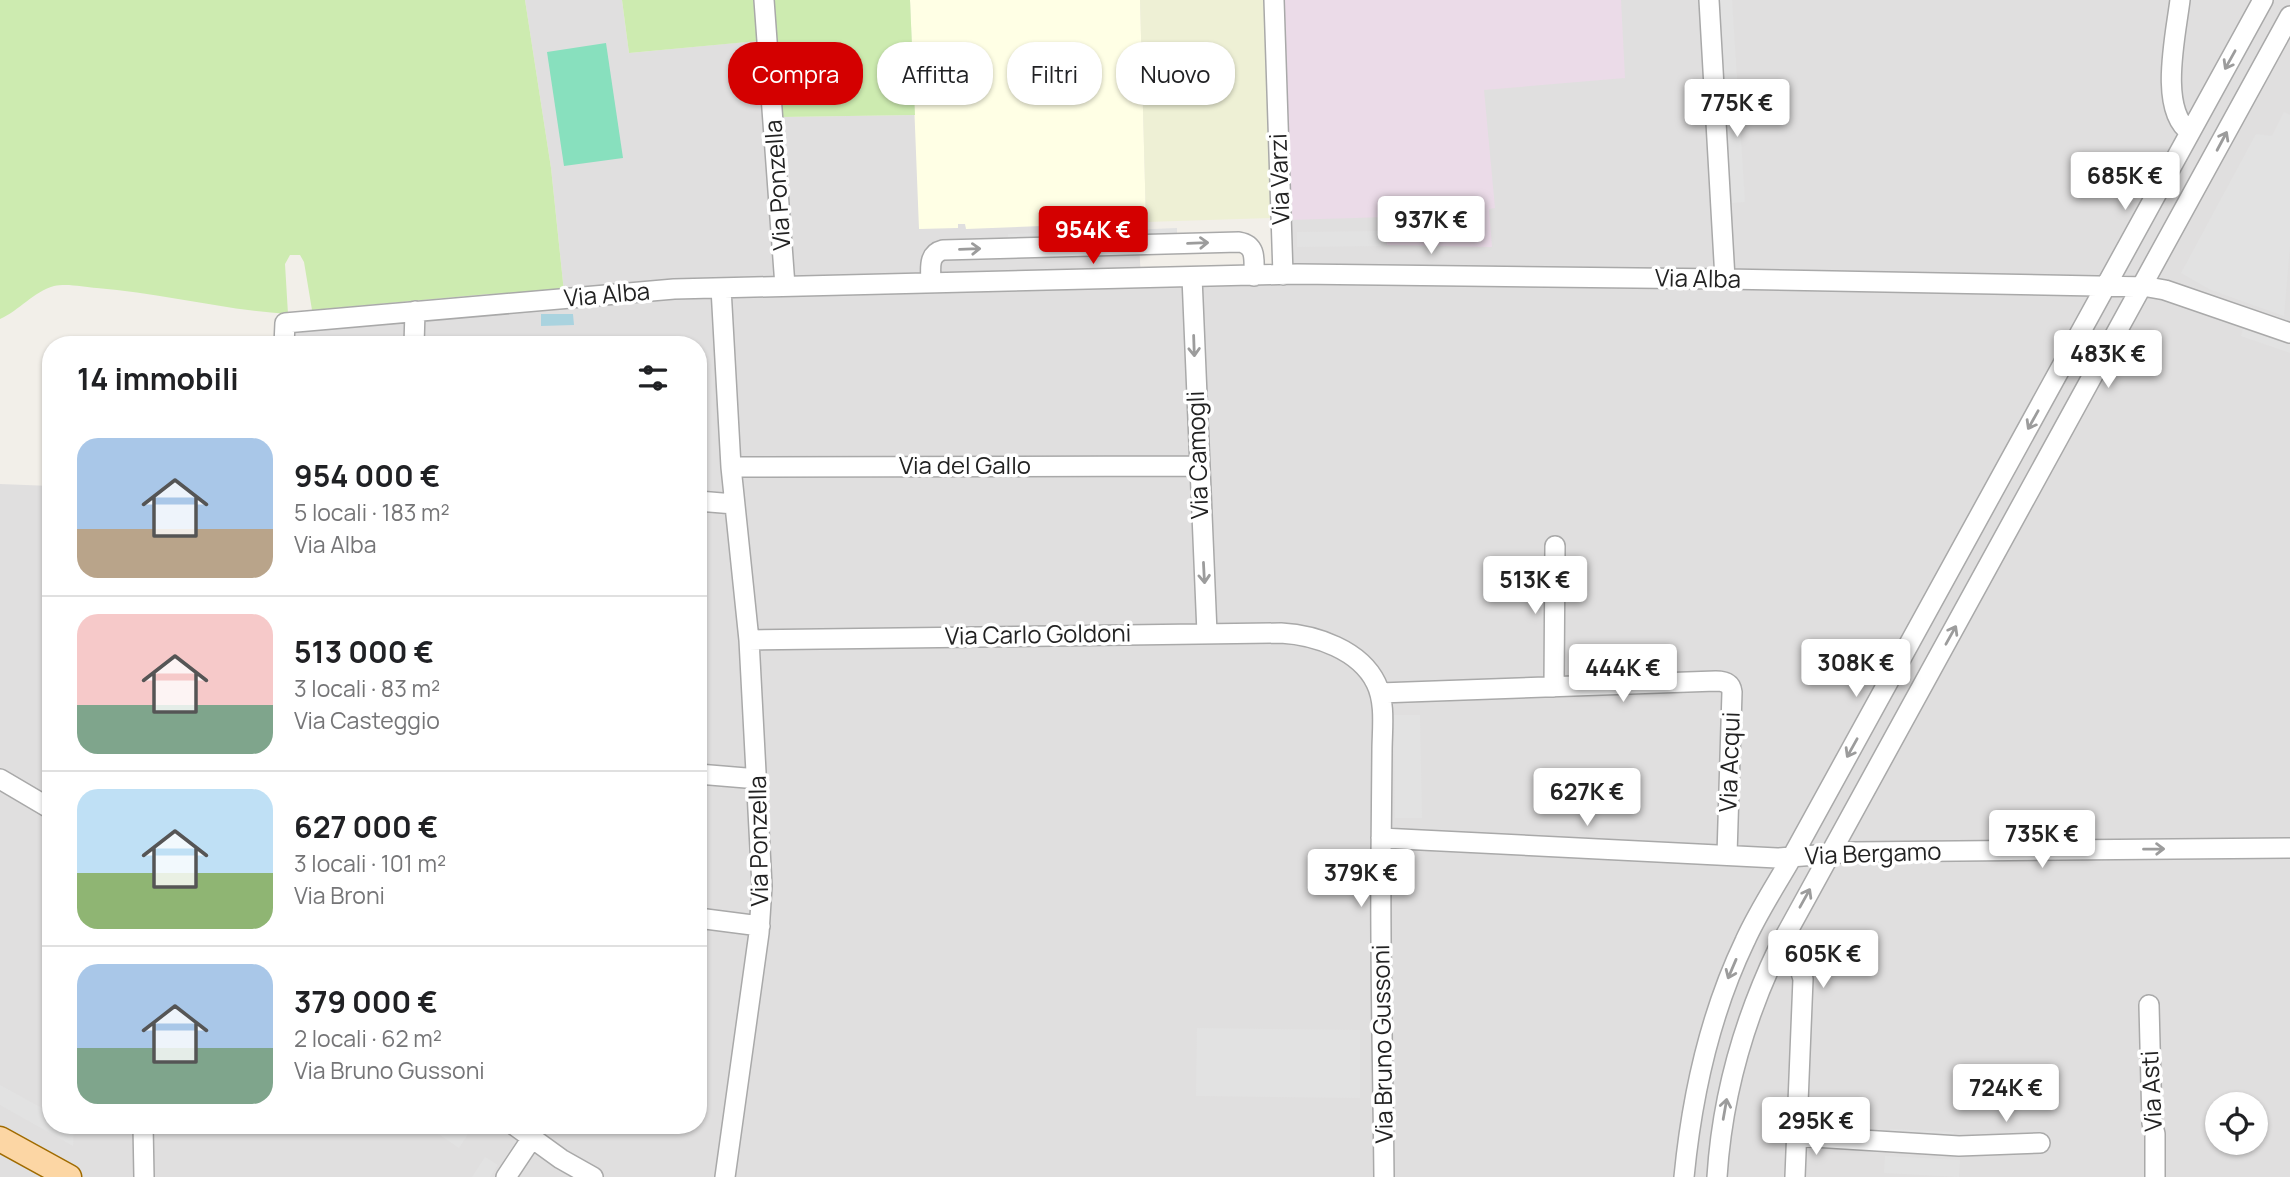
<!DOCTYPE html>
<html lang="it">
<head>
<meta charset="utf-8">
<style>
	:root { --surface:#fff; --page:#f6f6f6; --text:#202124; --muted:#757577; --line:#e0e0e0; --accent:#d40000 }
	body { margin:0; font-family:Manrope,sans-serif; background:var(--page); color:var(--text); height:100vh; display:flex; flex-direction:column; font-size:26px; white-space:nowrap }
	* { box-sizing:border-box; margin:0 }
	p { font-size:23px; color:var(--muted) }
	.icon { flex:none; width:38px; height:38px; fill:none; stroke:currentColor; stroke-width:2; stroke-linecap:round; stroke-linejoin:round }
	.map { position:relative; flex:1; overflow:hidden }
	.sheet { position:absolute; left:42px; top:336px; width:665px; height:798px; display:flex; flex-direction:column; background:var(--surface); border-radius:28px; box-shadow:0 2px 5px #0004 }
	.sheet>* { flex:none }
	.guide { position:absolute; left:728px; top:42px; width:665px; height:63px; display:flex; gap:14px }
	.controls { position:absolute; left:2205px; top:1092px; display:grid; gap:14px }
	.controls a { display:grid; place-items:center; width:63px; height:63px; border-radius:50%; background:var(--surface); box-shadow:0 2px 5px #0004; font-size:35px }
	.price { position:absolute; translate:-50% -60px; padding:0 16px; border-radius:7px; background:#fff; color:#222; font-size:23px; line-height:46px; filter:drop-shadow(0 2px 4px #0008) }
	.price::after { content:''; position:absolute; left:50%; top:42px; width:21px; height:16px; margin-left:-10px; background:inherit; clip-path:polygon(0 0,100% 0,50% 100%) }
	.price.selected { background:var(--accent); color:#fff }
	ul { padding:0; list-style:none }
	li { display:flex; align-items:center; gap:21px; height:175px; padding:0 35px }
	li+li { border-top:2px solid var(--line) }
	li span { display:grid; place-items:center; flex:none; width:196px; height:140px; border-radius:21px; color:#555 }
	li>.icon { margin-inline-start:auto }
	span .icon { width:84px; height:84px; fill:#fffc; stroke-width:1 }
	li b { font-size:30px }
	h2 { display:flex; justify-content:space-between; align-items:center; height:84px; padding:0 35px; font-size:30px }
	.pill { padding:0 24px; border-radius:28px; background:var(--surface); box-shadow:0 2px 5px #0004; font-size:24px; line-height:63px }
	.pill.selected { background:var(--accent); color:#fff }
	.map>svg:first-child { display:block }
	.residential { fill:#e0dfdf; fill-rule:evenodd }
	.industrial { fill:#ebdbe8 }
	.education { fill:#ffffe5 }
	.farmland { fill:#eef0d5 }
	.grass { fill:#cdebb0 }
	.pitch { fill:#88e0be }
	.parking { fill:#e2e2e2 }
	.water { fill:#aad3df }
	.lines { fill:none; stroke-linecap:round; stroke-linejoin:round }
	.minor-casing { stroke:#a9a9a9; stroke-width:22 }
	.major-casing { stroke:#a06b00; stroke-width:27 }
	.minor { stroke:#fff; stroke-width:19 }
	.major { stroke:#fcd6a4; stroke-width:24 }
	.oneway { stroke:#9c9c9c }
	.labels { text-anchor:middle; stroke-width:7; stroke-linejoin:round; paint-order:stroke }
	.street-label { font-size:24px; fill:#222; stroke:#fff }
</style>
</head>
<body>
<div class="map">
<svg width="2290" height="1177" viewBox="0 0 2290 1177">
	<rect width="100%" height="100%" fill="#f2efe9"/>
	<path class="residential" d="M525 0H622L629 53 767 40 781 117 915 115 910 0H1125L1141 278 1283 274 1274 0H2290V1177H0V484L51 486V1125H698V345H284L285 323 564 292 551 168ZM2217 1104H2256V1143H2217Z"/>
	<path class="industrial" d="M1283 0H1621L1625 78 1484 90 1495 208 1489 209 1492 247 1387 245 1386 217 1289 220Z"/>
	<path class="education" d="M910 0H1140L1146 222 966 229 965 224H958V228L919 229Z"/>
	<path class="farmland" d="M1140 0H1266L1271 218 1146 222Z"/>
	<path class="grass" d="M0 0H525L551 168 564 292 489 294 312 310 304 262 300 255H290L285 264 288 314C224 310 161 293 97 288 84 287 67 283 54 286 33 292 20 310 0 319Z
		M622 0H755L758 41 629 53Z
		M772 0H910L915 115 781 117Z"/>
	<path class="pitch" d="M606 43 623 158 564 166 547 52Z"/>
	<path class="parking" d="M1719 0H1732L1745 202 1732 203Z
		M2284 112 2290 115V246L2284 316 2211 290 2181 273 2256 134 2272 136Z
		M1177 228V234L1104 236V231Z
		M1080 231V237L1008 240V234Z
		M1381 231V246L1297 247V232Z
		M2243 329 2290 345V353L2241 336Z
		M1394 715H1420L1422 818H1395Z
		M1197 1028 1360 1030V1098L1196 1096Z
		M0 1085 51 1113V1125L74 1126 73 1146 0 1105Z
		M425 1125H474L459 1148Z
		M1890 1129 1954 1132 1953 1142 1890 1139Z
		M1885 1156 1960 1160 1959 1177 1884 1173Z
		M485 1157 498 1165 490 1177H472Z"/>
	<path class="water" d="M541 314H573L574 325 541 326Z"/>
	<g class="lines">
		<defs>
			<path id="minor" d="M764 0 785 286
				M1274 0 1283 275
				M1709 0 1725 279
				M2180 0C2176 34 2158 110 2190 132
				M1192 277 1207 633
				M931 283C931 270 927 254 943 250L1239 242C1257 245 1254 260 1254 276
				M721 288 731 467 749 640 762 886 759 933 725 1177
				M284 345 285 323 674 289 1297 274 1725 279 2148 287 2165 290 2290 333
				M414 345 415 311
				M731 467 1198 466
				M698 501 734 504
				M749 640 1281 633C1316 635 1360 650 1376 683 1386 703 1382 730 1382 751 1382 787 1381 822 1381 858 1380 964 1383 1071 1384 1177
				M1554 687 1555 546
				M1380 693 1716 681C1724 681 1731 683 1732 692L1727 855
				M698 774 758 779
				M0 779 51 809
				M1381 838 1777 858 1855 852 2290 848
				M698 918 760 926
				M1778 949 1798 962 1803 979 1795 1177
				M2149 1005 2152 1123 2155 1134V1177
				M143 1125 144 1177
				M514 1125 561 1159 593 1177
				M1797 1136 1959 1146 2040 1143
				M506 1177 532 1138
				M1684 1177C1692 1095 1709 1016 1745 941 1758 912 1776 885 1792 857L2263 0
				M1717 1177C1722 1098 1744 1020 1778 949L2290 16"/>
			<path id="major" d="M0 1139 69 1177"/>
		</defs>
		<use href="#minor" class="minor-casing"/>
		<use href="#major" class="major-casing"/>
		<use href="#minor" class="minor"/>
		<use href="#major" class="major"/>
	</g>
	<defs><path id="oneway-shaft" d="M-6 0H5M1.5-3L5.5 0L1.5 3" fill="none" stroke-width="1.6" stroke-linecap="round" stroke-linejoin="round" transform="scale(1.75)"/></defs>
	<g class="oneway">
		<use href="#oneway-shaft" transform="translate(2230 60) rotate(119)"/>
		<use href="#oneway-shaft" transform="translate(2222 141) rotate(-62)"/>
		<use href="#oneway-shaft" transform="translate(1198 243) rotate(-2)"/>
		<use href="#oneway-shaft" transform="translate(970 249) rotate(-2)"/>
		<use href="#oneway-shaft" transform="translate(1194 346) rotate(88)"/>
		<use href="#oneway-shaft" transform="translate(2033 420) rotate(119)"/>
		<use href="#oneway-shaft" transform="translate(1204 573) rotate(87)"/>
		<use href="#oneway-shaft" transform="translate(1951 635) rotate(-61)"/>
		<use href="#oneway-shaft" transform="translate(1852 748) rotate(119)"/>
		<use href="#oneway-shaft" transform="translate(2154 849) rotate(-1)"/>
		<use href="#oneway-shaft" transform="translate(1805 898) rotate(-61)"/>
		<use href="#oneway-shaft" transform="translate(1732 969) rotate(113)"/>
		<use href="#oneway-shaft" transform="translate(1725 1109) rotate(-80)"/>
	</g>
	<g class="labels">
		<g class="street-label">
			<text transform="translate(1280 179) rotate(-92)" y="8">Via Varzi</text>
			<text transform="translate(778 185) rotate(-94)" y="8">Via Ponzella</text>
			<text transform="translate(1698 279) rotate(1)" y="8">Via Alba</text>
			<text transform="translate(607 295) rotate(-5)" y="8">Via Alba</text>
			<text transform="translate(1198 455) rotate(-92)" y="8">Via Camogli</text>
			<text x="965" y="474">Via del Gallo</text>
			<text transform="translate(1038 635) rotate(-1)" y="8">Via Carlo Goldoni</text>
			<text transform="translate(1730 762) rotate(-88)" y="8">Via Acqui</text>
			<text transform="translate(759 841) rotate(-91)" y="8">Via Ponzella</text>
			<text transform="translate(1873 854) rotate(-2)" y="8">Via Bergamo</text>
			<text transform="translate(1383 1044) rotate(-91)" y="8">Via Bruno Gussoni</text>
			<text transform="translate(2152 1091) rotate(-93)" y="8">Via Asti</text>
		</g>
	</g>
</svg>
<div class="controls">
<a><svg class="icon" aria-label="locate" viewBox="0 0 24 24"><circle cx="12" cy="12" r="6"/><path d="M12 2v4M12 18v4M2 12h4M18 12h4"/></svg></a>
</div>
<b class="price" style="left:1737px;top:139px">775K €</b>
<b class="price" style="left:2125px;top:212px">685K €</b>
<b class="price" style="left:1431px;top:256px">937K €</b>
<b class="price selected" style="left:1093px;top:266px">954K €</b>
<b class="price" style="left:2108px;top:390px">483K €</b>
<b class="price" style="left:1535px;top:616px">513K €</b>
<b class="price" style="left:1856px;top:699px">308K €</b>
<b class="price" style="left:1623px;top:704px">444K €</b>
<b class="price" style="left:1587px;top:828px">627K €</b>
<b class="price" style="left:2042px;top:870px">735K €</b>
<b class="price" style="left:1361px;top:909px">379K €</b>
<b class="price" style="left:1823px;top:990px">605K €</b>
<b class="price" style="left:2006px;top:1124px">724K €</b>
<b class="price" style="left:1816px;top:1157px">295K €</b>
<div class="guide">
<a class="pill selected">Compra</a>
<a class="pill">Affitta</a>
<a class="pill">Filtri</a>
<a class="pill">Nuovo</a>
</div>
<section class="sheet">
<h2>14 immobili<svg class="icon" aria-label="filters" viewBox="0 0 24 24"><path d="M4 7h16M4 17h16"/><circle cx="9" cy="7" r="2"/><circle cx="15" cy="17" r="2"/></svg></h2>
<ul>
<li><span style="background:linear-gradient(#a9c7e8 65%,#b9a48a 0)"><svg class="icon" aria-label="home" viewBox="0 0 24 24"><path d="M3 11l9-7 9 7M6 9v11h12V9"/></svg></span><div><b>954 000 €</b><p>5 locali · 183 m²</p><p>Via Alba</p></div></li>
<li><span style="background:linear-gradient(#f6c9c9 65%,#7fa58c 0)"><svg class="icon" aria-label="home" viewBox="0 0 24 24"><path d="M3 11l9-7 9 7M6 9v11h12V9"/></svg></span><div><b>513 000 €</b><p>3 locali · 83 m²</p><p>Via Casteggio</p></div></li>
<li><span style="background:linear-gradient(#bfe0f5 60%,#8fb573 0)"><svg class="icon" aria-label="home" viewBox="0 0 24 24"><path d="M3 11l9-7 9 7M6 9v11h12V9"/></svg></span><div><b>627 000 €</b><p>3 locali · 101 m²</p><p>Via Broni</p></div></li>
<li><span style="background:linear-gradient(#a9c7e8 60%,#7fa58c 0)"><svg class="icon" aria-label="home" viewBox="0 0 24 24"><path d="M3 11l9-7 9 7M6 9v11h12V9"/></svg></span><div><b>379 000 €</b><p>2 locali · 62 m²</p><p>Via Bruno Gussoni</p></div></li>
</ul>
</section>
</div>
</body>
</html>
